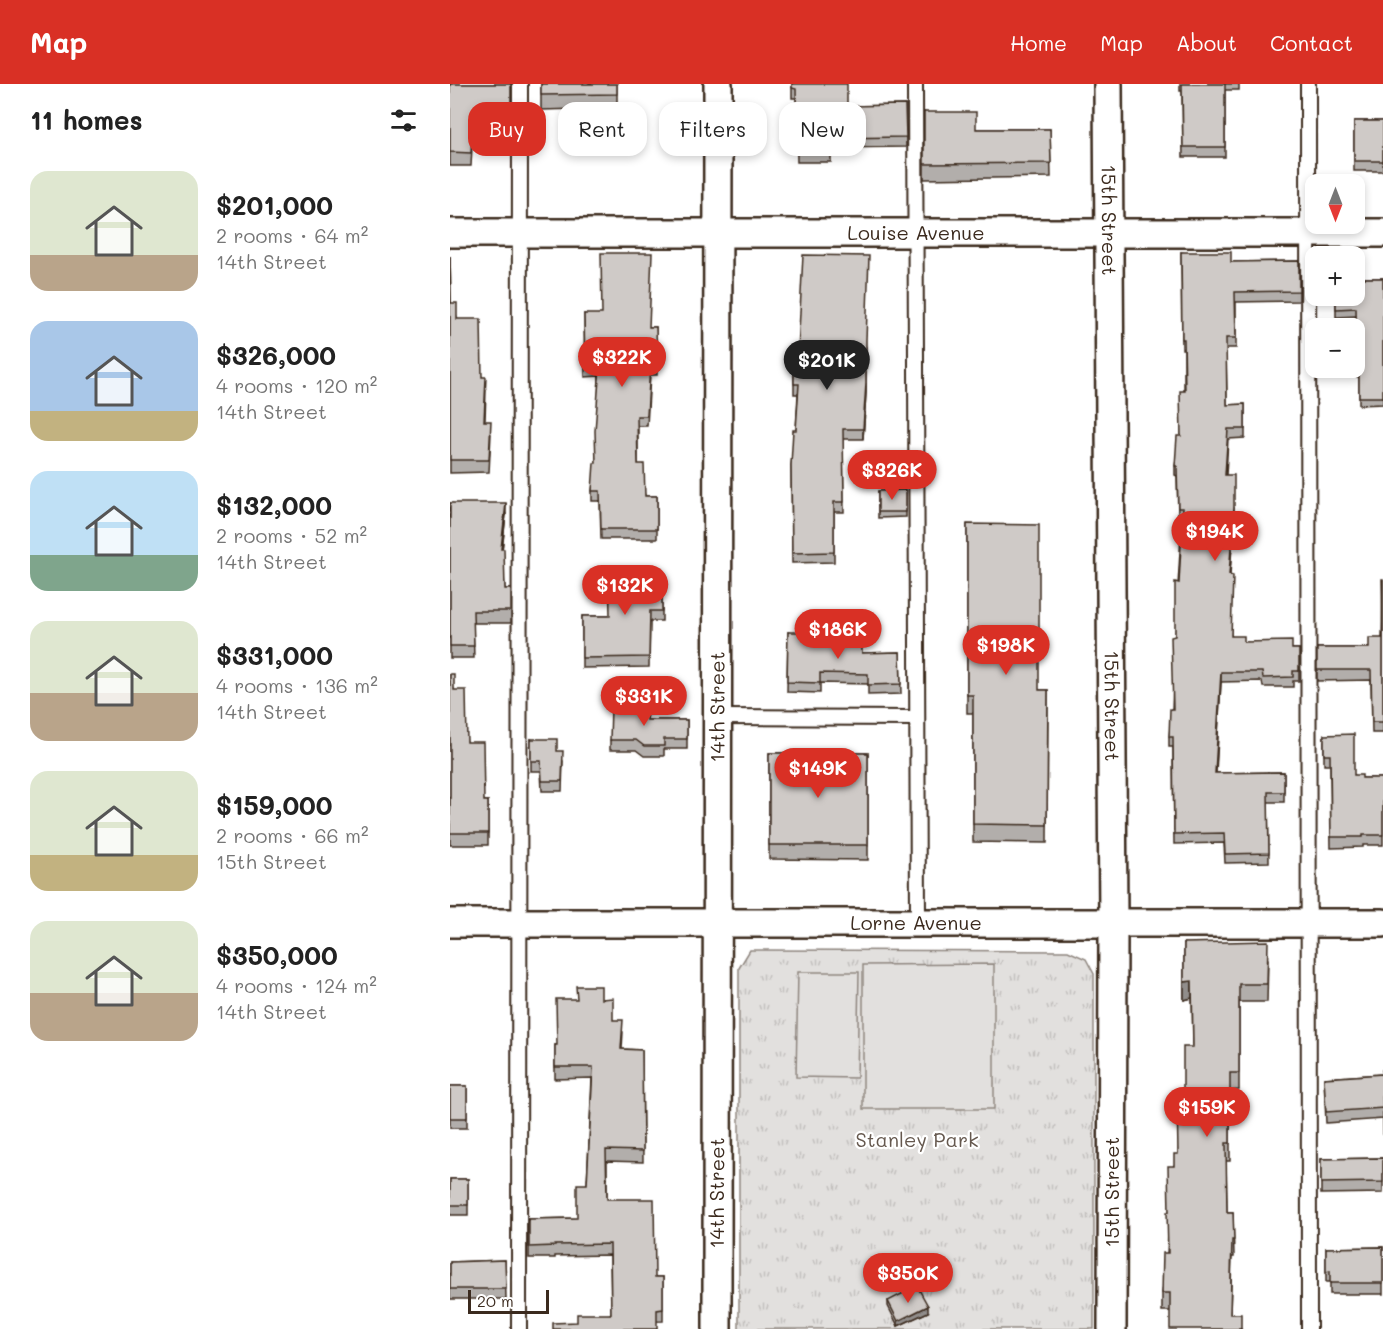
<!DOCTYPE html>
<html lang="en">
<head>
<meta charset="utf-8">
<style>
	:root { --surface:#fff; --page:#f2f2f2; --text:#222; --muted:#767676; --accent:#d93025 }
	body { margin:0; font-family:Mali,sans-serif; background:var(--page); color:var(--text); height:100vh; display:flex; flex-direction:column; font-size:22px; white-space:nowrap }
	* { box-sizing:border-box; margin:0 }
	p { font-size:20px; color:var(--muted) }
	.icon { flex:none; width:33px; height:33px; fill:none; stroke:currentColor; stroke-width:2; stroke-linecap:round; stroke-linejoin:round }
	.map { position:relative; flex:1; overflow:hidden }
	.side { display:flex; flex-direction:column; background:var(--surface); width:450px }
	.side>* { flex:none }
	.top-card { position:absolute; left:18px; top:18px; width:570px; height:54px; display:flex; gap:12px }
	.needle { width:39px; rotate:180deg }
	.buttons { position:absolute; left:855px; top:90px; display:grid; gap:12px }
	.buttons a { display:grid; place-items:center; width:60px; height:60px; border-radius:12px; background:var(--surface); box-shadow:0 3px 9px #0003; font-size:30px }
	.scale { position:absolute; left:18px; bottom:15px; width:81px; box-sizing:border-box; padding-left:6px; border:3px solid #3b2a1e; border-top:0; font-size:16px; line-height:21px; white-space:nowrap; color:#3b2a1e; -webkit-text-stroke:4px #fff; paint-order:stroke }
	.price { position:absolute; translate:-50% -51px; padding:0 14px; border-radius:21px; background:var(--accent); color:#fff; font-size:20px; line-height:39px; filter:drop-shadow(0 2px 3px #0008) }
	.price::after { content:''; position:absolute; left:50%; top:36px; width:18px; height:14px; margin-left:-9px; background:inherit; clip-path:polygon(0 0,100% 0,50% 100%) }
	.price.current { background:#222; color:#fff }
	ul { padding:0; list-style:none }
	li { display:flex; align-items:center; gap:18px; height:150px; padding:0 30px }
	li span { display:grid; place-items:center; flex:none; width:168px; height:120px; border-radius:18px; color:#555 }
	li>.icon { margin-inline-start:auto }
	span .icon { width:72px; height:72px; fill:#fffc; stroke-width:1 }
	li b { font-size:26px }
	h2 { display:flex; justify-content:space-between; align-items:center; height:72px; padding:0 30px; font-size:26px }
	.pill { padding:0 21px; border-radius:18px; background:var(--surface); box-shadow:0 3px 9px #0003; font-size:21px; line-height:54px }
	.pill.current { background:var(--accent); color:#fff }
	header { display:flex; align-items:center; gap:36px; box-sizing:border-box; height:84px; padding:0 30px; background:var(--accent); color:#fff }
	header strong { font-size:28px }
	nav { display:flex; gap:33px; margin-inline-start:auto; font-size:21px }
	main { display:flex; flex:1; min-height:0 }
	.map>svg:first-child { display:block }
	.grass { fill:url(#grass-tufts); stroke:#8e857e; stroke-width:1.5 }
	.garden { fill:#e2e0de; stroke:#8e857e; stroke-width:1.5 }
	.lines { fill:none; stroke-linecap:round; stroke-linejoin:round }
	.service-casing { stroke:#3b2a1e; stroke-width:18 }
	.minor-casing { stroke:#3b2a1e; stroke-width:32 }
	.service { stroke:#fff; stroke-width:14 }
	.minor { stroke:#fff; stroke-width:27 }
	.wall { fill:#b2aeab; stroke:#3b2a1e; stroke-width:1.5 }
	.shaded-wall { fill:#918d8b; stroke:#3b2a1e; stroke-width:1.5 }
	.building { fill:#cfcac7; stroke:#3b2a1e; stroke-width:1.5 }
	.labels { text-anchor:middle; stroke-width:4.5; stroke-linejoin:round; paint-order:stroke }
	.street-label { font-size:20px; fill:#3b2a1e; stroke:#fff }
	.park-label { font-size:20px; fill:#65584e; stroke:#fff }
</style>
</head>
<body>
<header>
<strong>Map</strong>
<nav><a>Home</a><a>Map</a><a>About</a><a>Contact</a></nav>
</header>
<main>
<section class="side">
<h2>11 homes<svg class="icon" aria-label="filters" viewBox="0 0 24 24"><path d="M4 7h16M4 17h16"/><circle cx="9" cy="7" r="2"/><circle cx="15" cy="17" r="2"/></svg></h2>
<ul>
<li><span style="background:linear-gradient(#dfe7d0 70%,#b9a48a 0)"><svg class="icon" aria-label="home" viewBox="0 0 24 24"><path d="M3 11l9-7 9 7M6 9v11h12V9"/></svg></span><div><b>$201,000</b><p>2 rooms · 64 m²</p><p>14th Street</p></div></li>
<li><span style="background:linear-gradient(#a9c7e8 75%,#c2b280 0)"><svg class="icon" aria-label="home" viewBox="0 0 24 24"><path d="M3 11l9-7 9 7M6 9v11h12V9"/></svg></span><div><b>$326,000</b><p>4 rooms · 120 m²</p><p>14th Street</p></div></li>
<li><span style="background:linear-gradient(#bfe0f5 70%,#7fa58c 0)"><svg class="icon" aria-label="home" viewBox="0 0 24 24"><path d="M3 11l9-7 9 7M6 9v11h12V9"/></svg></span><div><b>$132,000</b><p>2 rooms · 52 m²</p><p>14th Street</p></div></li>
<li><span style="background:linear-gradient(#dfe7d0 60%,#b9a48a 0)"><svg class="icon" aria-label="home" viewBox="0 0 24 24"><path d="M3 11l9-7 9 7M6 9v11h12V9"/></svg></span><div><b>$331,000</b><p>4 rooms · 136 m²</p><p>14th Street</p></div></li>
<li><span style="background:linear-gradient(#dfe7d0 70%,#c2b280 0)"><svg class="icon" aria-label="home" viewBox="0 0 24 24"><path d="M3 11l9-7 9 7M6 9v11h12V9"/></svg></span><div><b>$159,000</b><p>2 rooms · 66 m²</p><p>15th Street</p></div></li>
<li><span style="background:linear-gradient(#dfe7d0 60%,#b9a48a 0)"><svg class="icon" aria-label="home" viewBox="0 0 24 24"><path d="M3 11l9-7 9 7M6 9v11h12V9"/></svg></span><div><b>$350,000</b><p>4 rooms · 124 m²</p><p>14th Street</p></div></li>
</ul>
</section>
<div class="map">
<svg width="933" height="1245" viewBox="0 0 933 1245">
	<defs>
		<pattern id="grass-tufts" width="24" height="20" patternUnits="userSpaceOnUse" patternTransform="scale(1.5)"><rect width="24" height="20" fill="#e2e0de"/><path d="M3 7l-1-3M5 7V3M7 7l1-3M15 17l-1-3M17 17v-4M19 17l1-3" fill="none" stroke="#c3c0be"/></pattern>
	</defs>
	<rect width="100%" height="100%" fill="#fff"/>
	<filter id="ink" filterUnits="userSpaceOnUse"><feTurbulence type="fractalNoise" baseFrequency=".0167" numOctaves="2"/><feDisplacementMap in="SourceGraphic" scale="12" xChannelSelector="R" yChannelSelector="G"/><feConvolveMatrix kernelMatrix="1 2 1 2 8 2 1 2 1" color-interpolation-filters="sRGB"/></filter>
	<g filter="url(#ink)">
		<path class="grass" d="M300 866 618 867 636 875 644 890V1245H289V884Z"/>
		<path class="garden" d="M544 880V1025H413V881Z
			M348 888H409L407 994 346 993Z"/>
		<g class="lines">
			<defs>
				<path id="service" d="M465 0 468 839
					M858 0 859 1245
					M267 633 467 634
					M69 1245 70 0"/>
				<g id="minor">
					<path id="s1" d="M658 0 663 839 662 1245"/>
					<path id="s2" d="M0 149H933"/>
					<path id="s3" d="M0 839H933"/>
					<path id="s4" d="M267 1245 268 0"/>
				</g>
			</defs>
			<use href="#service" class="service-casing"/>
			<use href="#minor" class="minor-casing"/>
			<use href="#service" class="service"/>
			<use href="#minor" class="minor"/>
		</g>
		<path class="wall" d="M0 0H61V46L23 44 21 82H0Z
			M91 0H167V24L91 26Z
			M342 0 397 22 455 21 456 63 381 64V78H347L346 14H342Z
			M730 0H789V6H775V73H733L732 7H730Z
			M474 28 526 45H600L601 93 474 95Z
			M904 37H933V87H904Z
			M731 168 781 178 849 177V217L786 218V264H776L777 321 795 320V354L778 355 776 391 784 433 780 491 781 552 794 558 842 565H849V597H843V603H813L812 597 771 598 766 689 834 688V718H818L819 778 775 779 774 759 724 760 723 663H719V653L722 625 725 552 732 433 728 434 727 392 725 391V382L731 352 734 307V265H732Z
			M0 172 1 219 32 293 36 306 35 337 41 350 39 388 0 389Z
			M912 194H933V320L909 321V293H907L906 232 886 233V216L867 217V212H904Z
			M134 230 200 243H206L207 291H200L197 342H188V380L195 412H207V455H151L150 417H142V407L146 379 149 292 135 293Z
			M416 263V309L413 355H393L394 428H384V478L342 479 341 381 346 346 348 310H344V267Z
			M456 406V433L428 434V407Z
			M0 419 56 430 52 465 55 505H61V539H23L24 574H0Z
			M517 440 589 606H598L597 759 523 758V629H517Z
			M212 485V537H200L199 583 132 584V532H160Z
			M933 495V649H922L921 596 867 597V564H919L932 554Z
			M338 548 374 556 412 569 450 568 451 610 418 611V600L370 599V609L337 608Z
			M0 590 17 658 34 717H38V761H0Z
			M199 636H237V665H214V672H194L186 666H160V656Z
			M874 651 904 691 912 694H933V761H913V763L881 764 880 681H874Z
			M81 655 107 667 113 677 112 707H92L91 687H81Z
			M319 669H418V776L319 775Z
			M734 859 818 875 817 918H789V1006L780 1007V1077H776L777 1128H783L784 1173H782L780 1230 791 1245 720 1227H712V1209L717 1169 719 1128 724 1082 728 1070 733 1012 743 963 742 914 734 916Z
			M151 915 163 936 173 948 172 965 192 966 193 1078 157 1077V1115L205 1193H213V1237L127 1238 161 1230 160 1171 105 1172V1174H79V1135L127 1134 137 1100 142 994 105 995V961H107Z
			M932 990 933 1035 876 1039 874 994Z
			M0 1002H17V1044H0Z
			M933 1074V1109L871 1110V1075Z
			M0 1095H18V1131H0Z
			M933 1163V1210H880V1198H876V1164Z
			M55 1176 56 1215H0V1178Z
			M438 1217 478 1228 448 1242 438 1222Z"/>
		<path class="shaded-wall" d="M416 299V309L413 355V345Z
			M56 419V430L51 477V465Z
			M784 423V433L779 501V491Z
			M771 588V598L765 699V689Z
			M742 897V914L734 916V898Z
			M478 1222V1228L448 1242V1237Z"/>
		<path class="building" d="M0 0H61V32L23 31 21 69 0 68Z
			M91 0H167V10L91 11Z
			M342 0H397V22L455 21 456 53 381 54V68L347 69 346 5 342 4Z
			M732 0H775V63H733Z
			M474 28H526V45H600L601 79 474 80Z
			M904 37H933V77H904Z
			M731 168H781V178L849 177V207L785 208 786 254H776L777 321 795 320V345H778L775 391H784V423L779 491 783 492 781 552H794V558L842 557V565H849V587H843V593L813 594 812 588H771L765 689 834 688V708H818L819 769 775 770 774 749 724 750 723 653H719L720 625H723L721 553 725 552V498L729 499 733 424H728L727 382H725L727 352H731L730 307H735L734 255H732Z
			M151 169H202L199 243H206L207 281H200L197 332H187L188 380H194L195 412H207V445H151L150 407H142L144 379H146L145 347 150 282 135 283 134 230H152Z
			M353 171 419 172 416 256V299L413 345H393L394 418H384V468L342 469 341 381 343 346H346L349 300H344V267H348Z
			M0 172 1 219H7V235H31L32 293H36L34 337H41L39 376H0Z
			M904 176H912V194H933V313H909V285H907L906 224 886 225V212H904Z
			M456 406V428H428V407Z
			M0 419H56L51 465H54L55 505H61V527H23L24 562H0Z
			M517 440 589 441V606H598L597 741 523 740V611H517Z
			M159 485H212V527H200L199 573 132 574V532H160Z
			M932 495H933V638H922L921 586H867V564H919V554H933Z
			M338 548H374V556H412V569L450 568 451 600 418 601V590L370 589V599L337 598Z
			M0 590H4V606H16L17 658H33L34 717H38V749H0Z
			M161 624H199L197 636H237V655H214V662H194L186 656H160Z
			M904 650V691H912V694H933V751H913V753H881L880 671H874V651Z
			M81 655H107V667H113L112 697H92L91 677H81Z
			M319 669H418V761H319Z
			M818 857 817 900H789V989H780V1059H776L777 1128H783L784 1156H782L780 1230H791V1245H720V1209H712L713 1169H718L717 1128H719L718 1082H724V1070H728L727 1012H733V963H743L742 897 734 898V859Z
			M126 902H151V915L163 914V936H173L171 965 192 966 193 1067 156 1066 157 1115H204L205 1193H213V1225L207 1226V1245H103V1239L127 1238V1230H161L160 1160 105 1161V1162L79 1163V1135L127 1134V1100H137L143 983H105V961H107L106 915H127Z
			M932 985 933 1051V1024L876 1028 874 994 932 990Z
			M0 1002H17V1034H0Z
			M933 1074V1098L871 1099V1075Z
			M0 1095H18V1121H0Z
			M933 1163V1199H880V1187L876 1188V1164Z
			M55 1176 56 1205H0V1178Z
			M467 1202 478 1222 448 1237 438 1217Z"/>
	</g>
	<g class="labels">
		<g class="street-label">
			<text dy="7" stroke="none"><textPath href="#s1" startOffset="136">15th Street</textPath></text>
			<text dy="7" stroke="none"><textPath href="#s2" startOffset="466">Louise Avenue</textPath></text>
			<text dy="7" stroke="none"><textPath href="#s4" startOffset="622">14th Street</textPath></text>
			<text dy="7" stroke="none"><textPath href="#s1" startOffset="622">15th Street</textPath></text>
			<text dy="7" stroke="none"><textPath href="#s3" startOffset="466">Lorne Avenue</textPath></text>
			<text dy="7" stroke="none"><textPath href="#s4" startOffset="136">14th Street</textPath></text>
			<text transform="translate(662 1108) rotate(-90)" y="7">15th Street</text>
		</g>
		<g class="park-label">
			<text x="467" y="1063">Stanley Park</text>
		</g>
	</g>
</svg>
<div class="buttons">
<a><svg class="needle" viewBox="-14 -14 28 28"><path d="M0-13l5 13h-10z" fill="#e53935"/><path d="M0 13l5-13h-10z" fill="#767676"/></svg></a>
<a>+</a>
<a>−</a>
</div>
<div class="scale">20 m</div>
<b class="price" style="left:172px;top:304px">$322K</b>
<b class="price current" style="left:377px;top:307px">$201K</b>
<b class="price" style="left:442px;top:417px">$326K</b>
<b class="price" style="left:765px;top:478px">$194K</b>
<b class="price" style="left:175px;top:532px">$132K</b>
<b class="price" style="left:388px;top:576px">$186K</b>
<b class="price" style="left:556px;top:592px">$198K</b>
<b class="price" style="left:194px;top:643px">$331K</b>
<b class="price" style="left:368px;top:715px">$149K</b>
<b class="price" style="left:757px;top:1054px">$159K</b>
<b class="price" style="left:458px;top:1220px">$350K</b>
<div class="top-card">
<a class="pill current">Buy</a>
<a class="pill">Rent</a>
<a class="pill">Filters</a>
<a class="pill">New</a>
</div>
</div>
</main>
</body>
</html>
